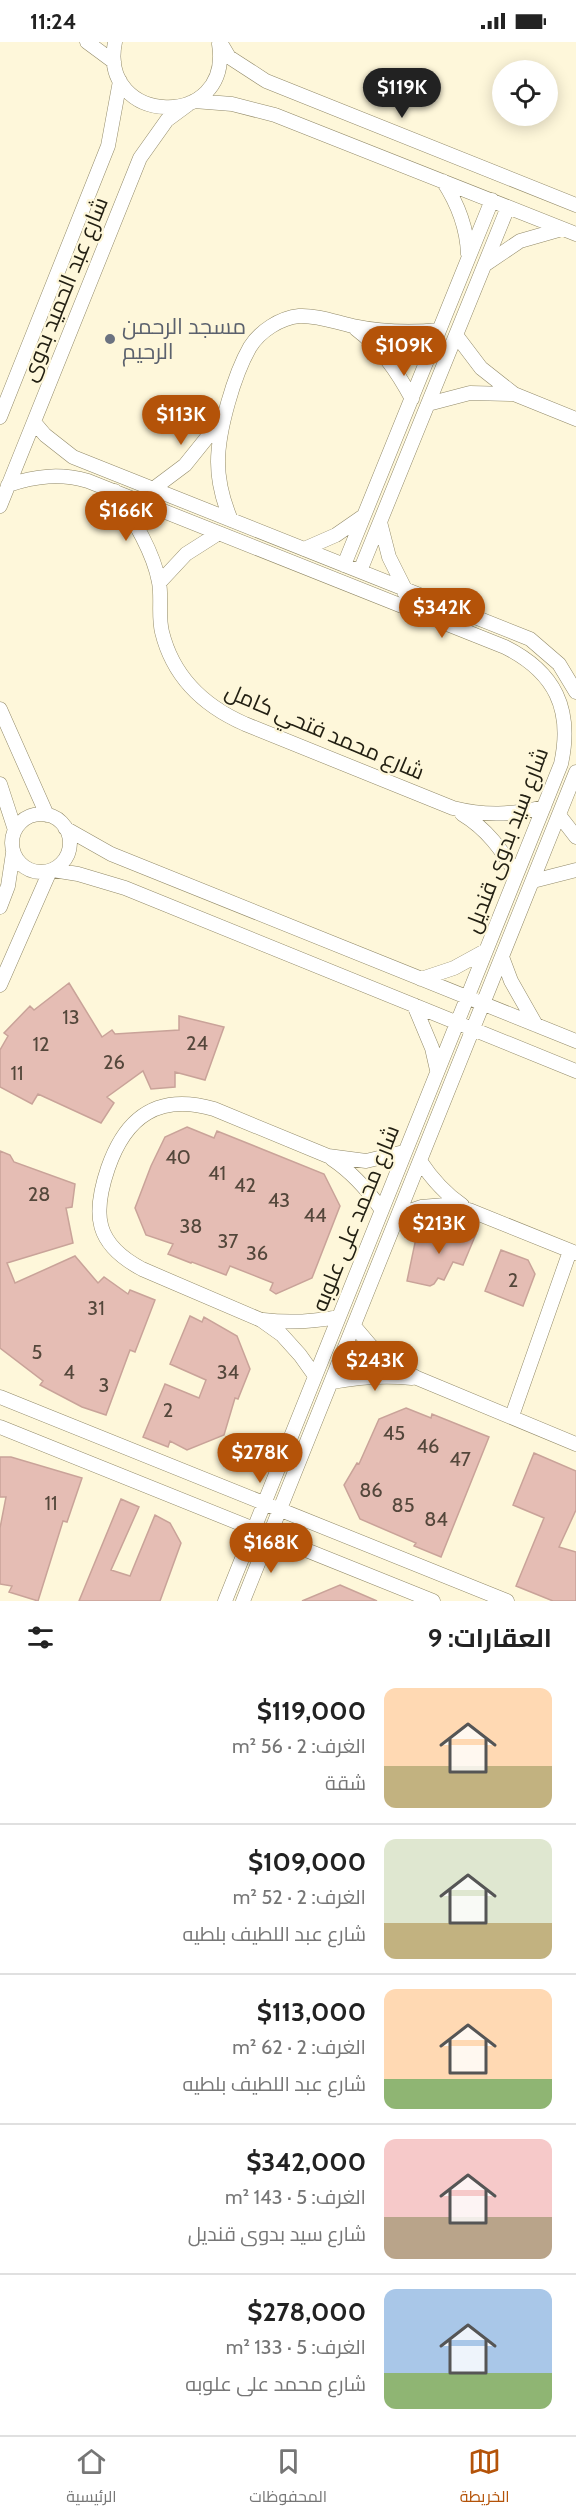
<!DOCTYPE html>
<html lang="ar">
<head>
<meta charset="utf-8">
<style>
	:root { --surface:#fff; --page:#f6f6f6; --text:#222; --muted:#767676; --line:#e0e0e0; --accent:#b45309 }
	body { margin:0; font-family:Cabin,Cairo,sans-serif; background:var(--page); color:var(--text); direction:rtl; height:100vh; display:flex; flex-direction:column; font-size:22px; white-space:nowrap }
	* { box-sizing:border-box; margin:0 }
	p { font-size:20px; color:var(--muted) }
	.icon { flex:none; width:33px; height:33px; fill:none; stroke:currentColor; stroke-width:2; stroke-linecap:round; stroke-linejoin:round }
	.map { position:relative; height:1559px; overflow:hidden; direction:ltr }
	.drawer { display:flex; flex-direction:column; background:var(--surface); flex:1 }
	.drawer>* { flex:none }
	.controls { position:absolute; left:492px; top:18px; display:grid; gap:12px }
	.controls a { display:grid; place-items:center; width:66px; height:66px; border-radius:50%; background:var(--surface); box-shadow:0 3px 15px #0003; font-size:30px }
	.price { position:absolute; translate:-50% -51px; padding:0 14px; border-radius:21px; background:var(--accent); color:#fff; font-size:20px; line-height:39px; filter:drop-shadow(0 2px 3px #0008) }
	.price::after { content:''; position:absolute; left:50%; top:36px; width:18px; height:14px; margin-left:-9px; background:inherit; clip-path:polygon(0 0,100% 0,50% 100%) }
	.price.on { background:#222; color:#fff }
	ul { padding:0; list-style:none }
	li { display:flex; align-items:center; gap:18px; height:150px; padding:0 24px }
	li+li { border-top:2px solid var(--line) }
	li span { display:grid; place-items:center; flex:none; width:168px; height:120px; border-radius:12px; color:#555 }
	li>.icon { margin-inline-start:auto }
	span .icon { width:72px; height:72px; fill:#fffc; stroke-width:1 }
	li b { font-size:26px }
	h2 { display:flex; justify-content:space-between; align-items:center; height:72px; padding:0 24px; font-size:26px }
	.status { display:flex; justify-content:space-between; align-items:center; height:42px; padding:0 30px; background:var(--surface); direction:ltr }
	.status svg { height:16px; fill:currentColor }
	.dock { display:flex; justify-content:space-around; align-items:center; height:84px; border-top:2px solid var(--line); background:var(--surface); font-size:16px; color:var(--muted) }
	.dock a { display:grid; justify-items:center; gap:3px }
	.dock .on { color:var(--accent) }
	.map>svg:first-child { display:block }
	.building { fill:#e5bdb4; stroke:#c9a399; stroke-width:1.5 }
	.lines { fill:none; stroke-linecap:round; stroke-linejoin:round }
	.street-casing { stroke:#918968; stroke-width:15 }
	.street { stroke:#fff; stroke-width:14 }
	.worship-dot { fill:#6b7280; stroke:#fef7da; stroke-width:2 }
	.labels { text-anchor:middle; stroke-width:4.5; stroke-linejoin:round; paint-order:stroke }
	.number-label { font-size:20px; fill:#54473b }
	.street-label { font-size:22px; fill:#232013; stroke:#fef7da }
	.worship-label { font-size:22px; fill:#5b616d; stroke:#fef7da; text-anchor:start }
</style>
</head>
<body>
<div class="status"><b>11:24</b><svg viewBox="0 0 49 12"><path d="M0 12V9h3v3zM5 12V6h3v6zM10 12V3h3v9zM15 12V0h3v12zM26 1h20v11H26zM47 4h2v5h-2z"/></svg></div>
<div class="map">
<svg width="576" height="1559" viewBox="0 0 576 1559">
	<rect width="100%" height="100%" fill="#fef7da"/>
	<path class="building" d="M69 941 102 995 112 988 115 992 179 988V974L224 985 205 1038 175 1030V1045L151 1047 143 1029 107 1055 114 1061 101 1081 38 1052 32 1062 0 1045V1008L8 994 4 991 30 964 34 968Z
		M187 1085 214 1096 217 1089 324 1132 340 1164 312 1236 276 1252 270 1248 273 1241 230 1224 226 1233 192 1220 191 1221 168 1212 173 1202 146 1193 135 1166 151 1124 165 1095Z
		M0 1109 10 1113 14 1120 75 1142 72 1165 66 1166 73 1201 7 1221 15 1241 75 1214 98 1241 104 1235 128 1252 130 1248 155 1258 135 1310 130 1308 106 1373 82 1365 40 1343 43 1339 0 1306Z
		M449 1180 476 1192 463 1223 453 1220 444 1238 438 1236 434 1242 430 1244 407 1239 416 1196 424 1194 442 1199Z
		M501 1208 528 1218 535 1232 523 1264 485 1249Z
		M190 1274 202 1280 204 1275 237 1294 250 1327 238 1357 235 1356 224 1393 187 1408 170 1399 168 1405 143 1395 165 1342 199 1356 206 1338 170 1322Z
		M406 1366 431 1376 432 1372 489 1395 441 1515 414 1504 416 1501 360 1477 344 1443 357 1421 359 1422 379 1377Z
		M534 1411 576 1429V1468L559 1505 576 1510V1559H553L516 1544 544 1476 513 1463Z
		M0 1415H11L82 1436 67 1480 63 1479 38 1559 9 1550 12 1544 0 1542V1486L6 1455H0Z
		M121 1457 139 1465 111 1528 130 1534 155 1473 170 1481 181 1501 160 1559H79Z
		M340 1543 377 1559H302Z"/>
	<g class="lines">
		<defs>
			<path id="street" d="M87 0 114 20
				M115 0C98 84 233 89 219 2
				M220 0 229 15 266 39 576 163
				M194 59 232 62 275 73 576 192
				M443 139C458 162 467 185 468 212
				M486 222 520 199 562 187
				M356 287C381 306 397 329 412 357
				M456 293 481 326 514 352 576 377
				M428 362 470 351 511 352
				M0 375 108 104 120 39
				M34 380 45 393 73 415 530 597 559 622 576 650
				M8 443C36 434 60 431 88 439L505 605C555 630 573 667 561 722L225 1559
				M153 447 185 423 222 377
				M115 449C132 476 153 508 159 540 162 556 158 574 162 590 173 635 204 664 245 682L453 766C485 774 512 773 544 765
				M0 464 140 116 167 78 190 61
				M231 478C223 459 218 441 218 420 218 388 234 333 250 305 260 289 280 276 299 274 317 273 335 280 353 284 382 290 410 291 439 288
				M380 480 389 515 405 547 404 550
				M304 507 336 493 362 475
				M344 523 492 158
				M360 529 508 165
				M159 541 186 512 219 491
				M0 667 47 773
				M0 742 15 788
				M462 772C487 787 502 808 516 832
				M12 801a29 29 0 1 1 58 0a29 29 0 1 1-58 0Z
				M559 773 576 795
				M65 786 111 812 576 999
				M53 828 78 832 125 846 576 1029
				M533 839 576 828
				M0 865 8 844 13 811
				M502 915 511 939 536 983
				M421 937 454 926 485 909
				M0 943 50 829
				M414 963 432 1006 437 1028
				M332 1117C353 1131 367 1147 381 1167
				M420 1119C432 1137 444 1151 462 1163
				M398 1173 421 1165 445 1163 469 1168 576 1211
				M263 1278C289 1281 312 1280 338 1275
				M354 1284 371 1304 391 1321 417 1336 576 1402
				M315 1334 300 1313 282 1293 261 1278 142 1227C95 1202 92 1173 108 1126 126 1074 159 1051 214 1067L328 1114 366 1119 404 1110
				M332 1340C359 1335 384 1333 412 1336
				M0 1355 507 1559
				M512 1374 570 1209
				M0 1385 433 1559
				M243 1559 576 730"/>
		</defs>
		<use href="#street" class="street-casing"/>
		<use href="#street" class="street"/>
	</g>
	<circle class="worship-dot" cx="110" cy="297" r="6"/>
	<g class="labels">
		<g class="number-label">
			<text x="71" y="982">13</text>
			<text x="197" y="1008">24</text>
			<text x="41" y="1009">12</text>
			<text x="114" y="1027">26</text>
			<text x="17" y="1038">11</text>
			<text x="178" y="1122">40</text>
			<text x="217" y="1138">41</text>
			<text x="245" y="1150">42</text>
			<text x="39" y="1159">28</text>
			<text x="279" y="1165">43</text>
			<text x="315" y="1180">44</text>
			<text x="191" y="1191">38</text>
			<text x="228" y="1206">37</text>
			<text x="257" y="1218">36</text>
			<text x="513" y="1245">2</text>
			<text x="96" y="1273">31</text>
			<text x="37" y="1317">5</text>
			<text x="69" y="1337">4</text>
			<text x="228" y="1337">34</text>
			<text x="104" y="1350">3</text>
			<text x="168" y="1375">2</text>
			<text x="394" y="1398">45</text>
			<text x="428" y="1411">46</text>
			<text x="460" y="1424">47</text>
			<text x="371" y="1455">86</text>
			<text x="51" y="1468">11</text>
			<text x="403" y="1470">85</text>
			<text x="436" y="1484">84</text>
		</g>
		<g class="street-label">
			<text transform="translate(64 247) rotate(-68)" y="8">شارع عبد الحميد بدوى</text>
			<text transform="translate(325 689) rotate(23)" y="8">شارع محمد فتحي كامل</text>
			<text transform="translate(506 798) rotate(-69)" y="8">شارع سيد بدوى قنديل</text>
			<text transform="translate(355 1176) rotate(-68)" y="8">شارع محمد على علوبه</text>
		</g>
		<g class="worship-label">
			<text x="122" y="292">مسجد الرحمن<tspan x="122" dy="25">الرحيم</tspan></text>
		</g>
	</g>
</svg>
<div class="controls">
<a><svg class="icon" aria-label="locate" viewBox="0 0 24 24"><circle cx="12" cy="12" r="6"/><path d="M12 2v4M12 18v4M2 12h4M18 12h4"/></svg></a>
</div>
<b class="price on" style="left:402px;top:77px">$119K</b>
<b class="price" style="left:404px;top:335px">$109K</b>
<b class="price" style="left:181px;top:404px">$113K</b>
<b class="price" style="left:126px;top:500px">$166K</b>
<b class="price" style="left:442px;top:597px">$342K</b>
<b class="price" style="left:439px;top:1213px">$213K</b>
<b class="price" style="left:375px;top:1350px">$243K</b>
<b class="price" style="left:260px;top:1442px">$278K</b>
<b class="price" style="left:271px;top:1532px">$168K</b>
</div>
<section class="drawer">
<h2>العقارات: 9<svg class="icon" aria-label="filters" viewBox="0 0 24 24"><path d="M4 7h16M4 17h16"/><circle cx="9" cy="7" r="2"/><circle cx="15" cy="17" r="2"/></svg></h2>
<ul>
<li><span style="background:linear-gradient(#ffd9b3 65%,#c2b280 0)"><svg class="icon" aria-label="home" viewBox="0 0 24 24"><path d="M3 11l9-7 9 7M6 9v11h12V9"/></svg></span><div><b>$119,000</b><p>الغرف: 2 · 56 m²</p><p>شقة</p></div></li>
<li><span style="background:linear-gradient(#dfe7d0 70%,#c2b280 0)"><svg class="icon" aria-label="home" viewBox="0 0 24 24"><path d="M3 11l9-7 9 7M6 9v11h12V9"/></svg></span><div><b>$109,000</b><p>الغرف: 2 · 52 m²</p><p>شارع عبد اللطيف بلطيه</p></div></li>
<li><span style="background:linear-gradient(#ffd9b3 75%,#8fb573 0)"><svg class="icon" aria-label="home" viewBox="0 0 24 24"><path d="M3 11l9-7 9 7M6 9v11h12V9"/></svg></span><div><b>$113,000</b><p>الغرف: 2 · 62 m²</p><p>شارع عبد اللطيف بلطيه</p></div></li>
<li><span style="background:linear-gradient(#f6c9c9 65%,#b9a48a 0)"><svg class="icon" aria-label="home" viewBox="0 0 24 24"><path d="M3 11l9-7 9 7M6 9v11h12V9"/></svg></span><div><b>$342,000</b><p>الغرف: 5 · 143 m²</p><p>شارع سيد بدوى قنديل</p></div></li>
<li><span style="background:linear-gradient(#a9c7e8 70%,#8fb573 0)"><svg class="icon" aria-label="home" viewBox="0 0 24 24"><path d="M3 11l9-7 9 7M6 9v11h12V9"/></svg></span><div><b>$278,000</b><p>الغرف: 5 · 133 m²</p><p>شارع محمد على علوبه</p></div></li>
</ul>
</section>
<nav class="dock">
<a class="on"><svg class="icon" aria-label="map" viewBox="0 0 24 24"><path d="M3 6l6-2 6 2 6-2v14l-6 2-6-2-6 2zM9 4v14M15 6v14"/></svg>الخريطة</a>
<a><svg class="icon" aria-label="saved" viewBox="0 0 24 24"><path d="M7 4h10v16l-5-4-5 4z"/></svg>المحفوظات</a>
<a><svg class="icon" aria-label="home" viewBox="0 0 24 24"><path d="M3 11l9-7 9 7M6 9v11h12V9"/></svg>الرئيسية</a>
</nav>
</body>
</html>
